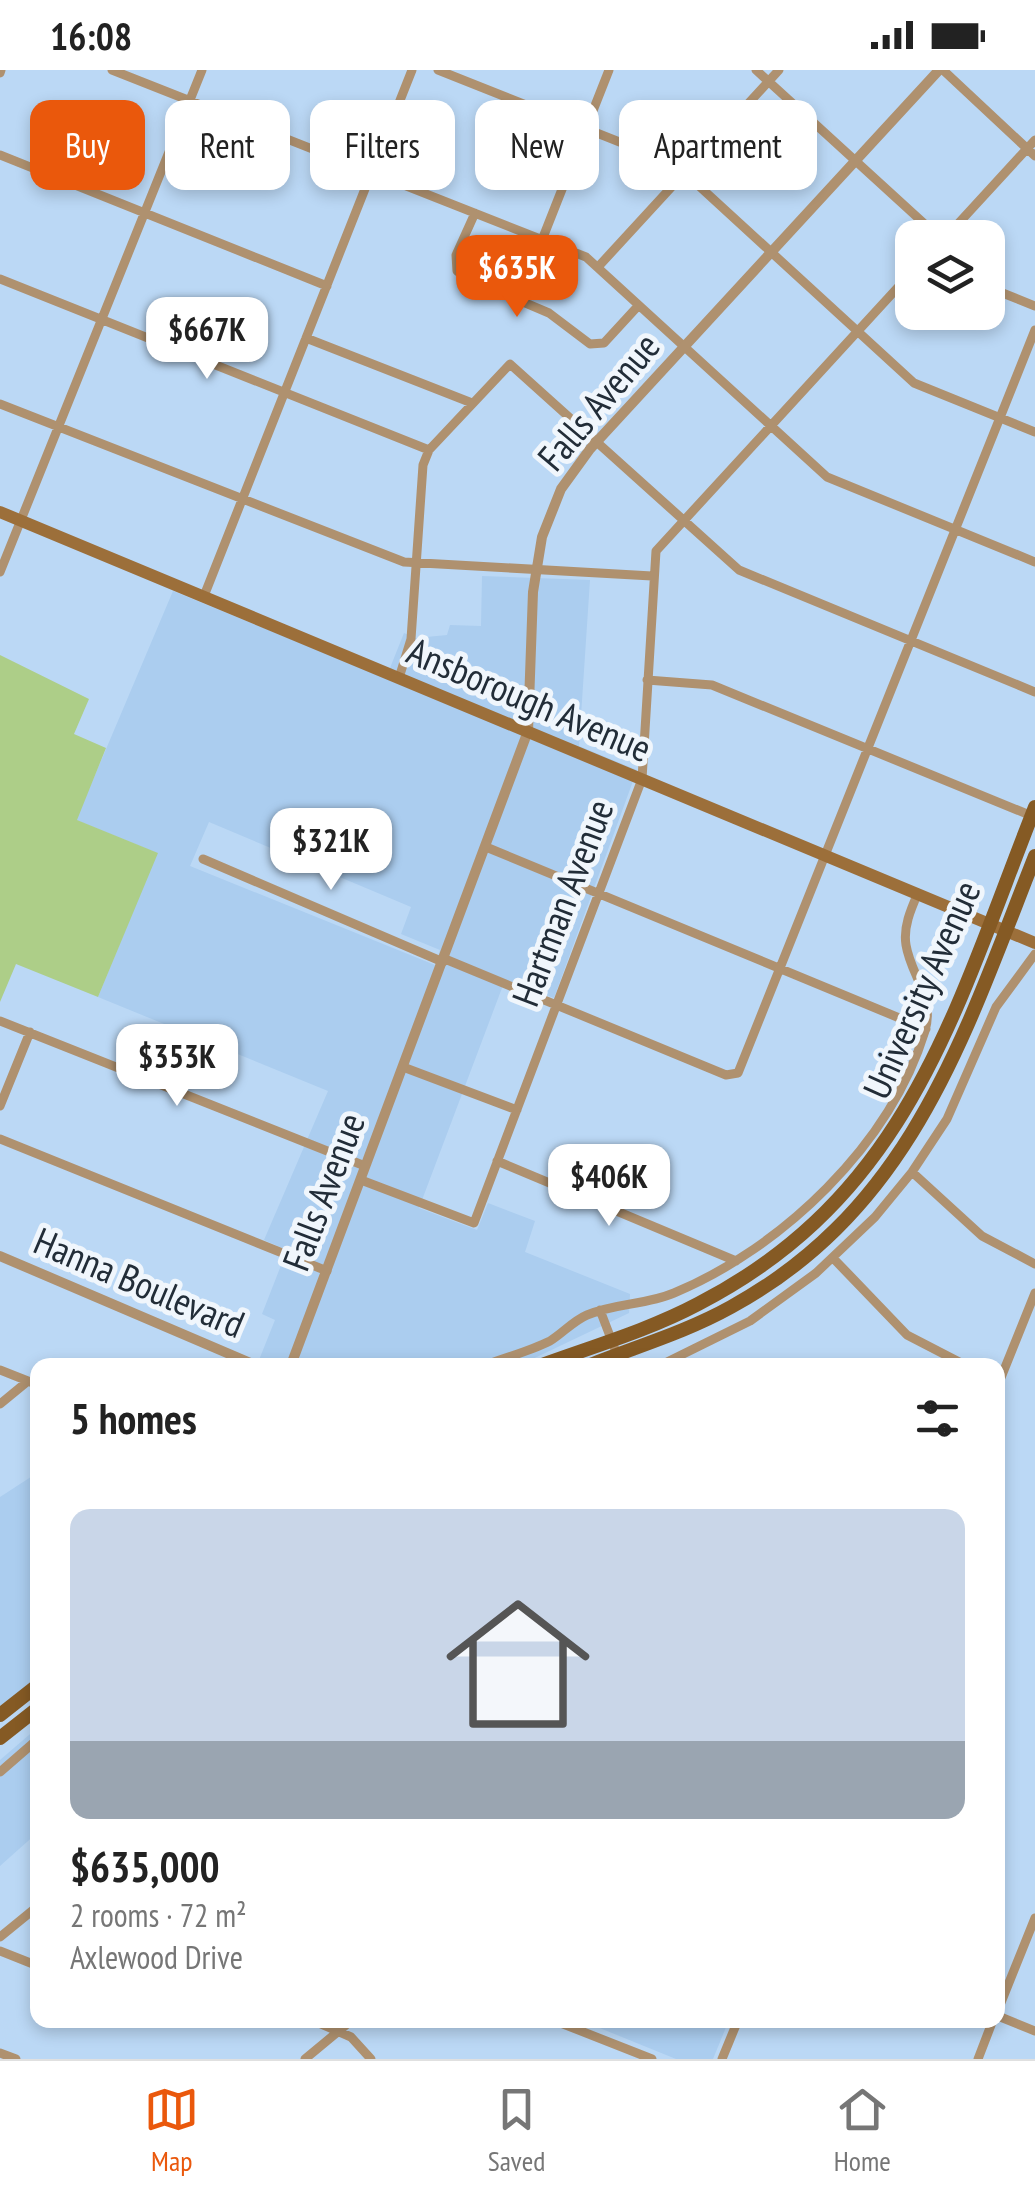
<!DOCTYPE html>
<html lang="en">
<head>
<meta charset="utf-8">
<style>
	:root { --surface:#fff; --page:#f2f2f2; --text:#222; --muted:#767676; --line:#e0e0e0; --accent:#ea580c }
	body { margin:0; font-family:"PT Sans Narrow",sans-serif; background:var(--page); color:var(--text); height:100vh; display:flex; flex-direction:column; font-size:38px; white-space:nowrap }
	* { box-sizing:border-box; margin:0 }
	p { font-size:32px; color:var(--muted) }
	.icon { flex:none; width:55px; height:55px; fill:none; stroke:currentColor; stroke-width:2; stroke-linecap:round; stroke-linejoin:round }
	.map { position:relative; flex:1; overflow:hidden }
	.side { position:absolute; left:30px; top:1288px; width:975px; height:670px; display:flex; flex-direction:column; background:var(--surface); border-radius:20px; box-shadow:0 5px 15px #0003 }
	.side>* { flex:none }
	.guide { position:absolute; left:30px; top:30px; width:975px; height:90px; display:flex; gap:20px }
	.tools { position:absolute; left:895px; top:150px; display:grid; gap:20px }
	.tools a { display:grid; place-items:center; width:110px; height:110px; border-radius:20px; background:var(--surface); box-shadow:0 5px 15px #0003; font-size:50px }
	.price { position:absolute; translate:-50% -85px; padding:0 22px; border-radius:20px; background:#fff; color:#222; font-size:32px; line-height:65px; filter:drop-shadow(0 2px 5px #0008) }
	.price::after { content:''; position:absolute; left:50%; top:60px; width:30px; height:22px; margin-left:-15px; background:inherit; clip-path:polygon(0 0,100% 0,50% 100%) }
	.price.on { background:var(--accent); color:#fff }
	ul { padding:0; list-style:none }
	li { display:grid; align-content:center; gap:20px; height:530px; padding:0 40px }
	li span { display:grid; place-items:center; height:310px; border-radius:20px; color:#555 }
	li>.icon { margin-inline-start:auto }
	span .icon { width:180px; height:180px; fill:#fffc; stroke-width:1 }
	li b { font-size:42px }
	h2 { display:flex; justify-content:space-between; align-items:center; height:120px; padding:0 40px; font-size:42px }
	.pill { padding:0 35px; border-radius:20px; background:var(--surface); box-shadow:0 5px 15px #0003; font-size:35px; line-height:90px }
	.pill.on { background:var(--accent); color:#fff }
	.status { display:flex; justify-content:space-between; align-items:center; height:70px; padding:0 50px; background:var(--surface); direction:ltr }
	.status svg { height:28px; fill:currentColor }
	.menu { display:flex; justify-content:space-around; align-items:center; height:140px; border-top:2px solid var(--line); background:var(--surface); font-size:28px; color:var(--muted) }
	.menu a { display:grid; justify-items:center; gap:5px }
	.menu .on { color:var(--accent) }
	.map>svg:first-child { display:block }
	.built { fill:#abcdef; fill-rule:evenodd }
	.green { fill:#adce88 }
	.lines { fill:none; stroke-linecap:round; stroke-linejoin:round }
	.minor { stroke:#af916f; stroke-width:9 }
	.tertiary { stroke:#af916f; stroke-width:10 }
	.secondary { stroke:#9c6f3a; stroke-width:12 }
	.primary { stroke:#855a24; stroke-width:14 }
	.labels { text-anchor:middle; stroke-width:10; stroke-linejoin:round; paint-order:stroke }
	.street-label { font-size:38px; fill:#222d38; stroke:#f0f6fc }
</style>
</head>
<body>
<div class="status"><b>16:08</b><svg viewBox="0 0 49 12"><path d="M0 12V9h3v3zM5 12V6h3v6zM10 12V3h3v9zM15 12V0h3v12zM26 1h20v11H26zM47 4h2v5h-2z"/></svg></div>
<div class="map">
<svg width="1035" height="1989" viewBox="0 0 1035 1989">
	<rect width="100%" height="100%" fill="#bbd8f5"/>
	<path class="built" d="M482 506 590 510 579 676 637 700 554 928 505 910 419 1138 477 1160 488 1133 535 1151 525 1182 630 1224 629 1243 520 1295H257L275 1250 262 1244 287 1180 264 1170 328 1021 98 927 157 783 76 750 173 521 386 608 404 563 416 568 447 565 450 555 481 556ZM209 752 411 837 401 864 440 880 435 895 190 796Z
		M37 1403V1607L0 1637V1427Z
		M37 1658V1763L0 1796V1690Z
		M580 1950H729L713 1989H676Z"/>
	<path class="green" d="M0 585 89 629 74 664 106 678 77 750 158 783 98 927 16 894 0 932Z"/>
	<g class="lines">
		<path class="minor" d="M112 0 586 187 827 407 1035 492
			M438 0 675 94 914 313 1035 362
			M756 0 940 168
			M943 0 1035 86
			M0 3 1 0
			M0 85 327 216
			M475 143 456 185 457 201 466 208 549 243 590 274 604 273 638 236
			M945 168 1035 70
			M542 170 609 0
			M598 197 779 0
			M0 209 429 380
			M988 211 1000 222 1035 236
			M306 268 472 333
			M0 334 404 492 652 506
			M0 502 202 0
			M204 526 412 0
			M399 608 411 569 423 395 429 380 510 294 739 500 1035 622
			M647 610 712 615 1032 746
			M486 777 926 959
			M203 789 443 892
			M445 889 726 1005 738 1003 1035 260
			M0 951 365 1096
			M403 997 517 1040
			M0 1036 30 962
			M0 1069 327 1201
			M497 1091 736 1191
			M912 1102 982 1166 1035 1194
			M361 1110 474 1153 642 709 656 481 912 202
			M833 1188 907 1265 965 1295
			M600 1240 621 1295
			M486 1295C507 1287 530 1281 550 1271 563 1263 573 1251 587 1245 616 1233 646 1235 674 1223 782 1178 890 1075 925 961 935 927 911 906 906 875 903 857 911 839 918 823
			M661 1295 750 1251 816 1203 875 1147 912 1102 947 1049 996 937 1035 884
			M0 1300 38 1315
			M998 1315 1035 1223
			M0 1334 28 1311
			M0 1702 38 1669
			M0 1867 38 1836
			M0 1881 38 1896
			M998 1940 1035 1848
			M998 1946 1035 1961
			M312 1950 351 1967 371 1989
			M553 1950 652 1989
			M0 1983 16 1989
			M305 1989 352 1950
			M722 1989 738 1950
			M978 1989 993 1950"/>
		<path class="tertiary" d="M0 1186 255 1295
			M291 1295 528 661 533 522 542 467 561 419 590 379 939 0"/>
		<path class="secondary" d="M0 442 1035 873"/>
		<path class="primary" d="M542 1295C594 1276 649 1260 698 1234 909 1125 954 942 1035 737
			M590 1295C638 1276 686 1262 731 1237 912 1138 964 966 1035 786
			M0 1645 38 1615
			M0 1668 38 1638"/>
	</g>
	<g class="labels">
		<g class="street-label">
			<text transform="translate(599 332) rotate(-50)" y="13">Falls Avenue</text>
			<text transform="translate(529 630) rotate(23)" y="13">Ansborough Avenue</text>
			<text transform="translate(563 833) rotate(-69)" y="13">Hartman Avenue</text>
			<text transform="translate(922 920) rotate(-66)" y="13">University Avenue</text>
			<text transform="translate(324 1122) rotate(-69)" y="13">Falls Avenue</text>
			<text transform="translate(139 1213) rotate(23)" y="13">Hanna Boulevard</text>
		</g>
	</g>
</svg>
<div class="tools">
<a><svg class="icon" aria-label="layers" viewBox="0 0 24 24"><path d="M12 4l9 5-9 5-9-5zM3 14l9 5 9-5"/></svg></a>
</div>
<b class="price on" style="left:517px;top:250px">$635K</b>
<b class="price" style="left:207px;top:312px">$667K</b>
<b class="price" style="left:331px;top:823px">$321K</b>
<b class="price" style="left:177px;top:1039px">$353K</b>
<b class="price" style="left:609px;top:1159px">$406K</b>
<div class="guide">
<a class="pill on">Buy</a>
<a class="pill">Rent</a>
<a class="pill">Filters</a>
<a class="pill">New</a>
<a class="pill">Apartment</a>
</div>
<section class="side">
<h2>5 homes<svg class="icon" aria-label="filters" viewBox="0 0 24 24"><path d="M4 7h16M4 17h16"/><circle cx="9" cy="7" r="2"/><circle cx="15" cy="17" r="2"/></svg></h2>
<ul>
<li><span style="background:linear-gradient(#c9d6e8 75%,#9aa5b1 0)"><svg class="icon" aria-label="home" viewBox="0 0 24 24"><path d="M3 11l9-7 9 7M6 9v11h12V9"/></svg></span><div><b>$635,000</b><p>2 rooms · 72 m²</p><p>Axlewood Drive</p></div></li>
</ul>
</section>
</div>
<nav class="menu">
<a class="on"><svg class="icon" aria-label="map" viewBox="0 0 24 24"><path d="M3 6l6-2 6 2 6-2v14l-6 2-6-2-6 2zM9 4v14M15 6v14"/></svg>Map</a>
<a><svg class="icon" aria-label="saved" viewBox="0 0 24 24"><path d="M7 4h10v16l-5-4-5 4z"/></svg>Saved</a>
<a><svg class="icon" aria-label="home" viewBox="0 0 24 24"><path d="M3 11l9-7 9 7M6 9v11h12V9"/></svg>Home</a>
</nav>
</body>
</html>
